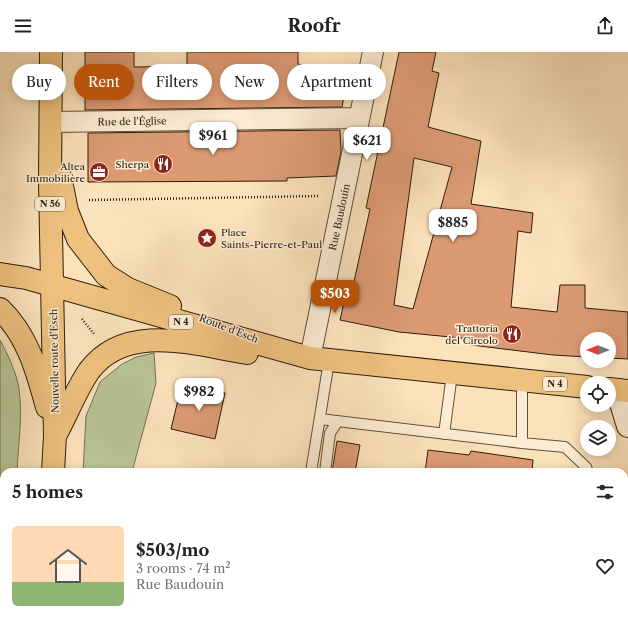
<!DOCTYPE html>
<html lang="en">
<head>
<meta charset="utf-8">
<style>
	:root { --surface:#fff; --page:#f6f6f6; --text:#222; --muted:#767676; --line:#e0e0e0; --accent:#b45309 }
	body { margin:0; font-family:"Libre Caslon Text",serif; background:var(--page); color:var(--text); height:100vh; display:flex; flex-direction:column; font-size:15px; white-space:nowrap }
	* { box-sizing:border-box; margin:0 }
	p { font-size:13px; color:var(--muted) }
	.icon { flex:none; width:22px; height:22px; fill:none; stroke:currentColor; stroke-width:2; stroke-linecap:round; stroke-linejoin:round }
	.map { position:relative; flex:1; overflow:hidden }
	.sheet { position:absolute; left:0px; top:416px; width:628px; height:156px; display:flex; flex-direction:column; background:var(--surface); border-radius:12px 12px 0 0; box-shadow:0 2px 10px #0003 }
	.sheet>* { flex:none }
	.top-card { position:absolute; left:12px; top:12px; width:400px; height:36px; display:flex; gap:8px }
	.needle { width:26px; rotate:270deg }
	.controls { position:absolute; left:580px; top:280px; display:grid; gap:8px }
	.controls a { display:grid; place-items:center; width:36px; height:36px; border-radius:50%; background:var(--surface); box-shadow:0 2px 10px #0003; font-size:20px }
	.price { position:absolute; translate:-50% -34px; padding:0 9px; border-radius:8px; background:#fff; color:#222; font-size:13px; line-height:26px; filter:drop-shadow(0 1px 2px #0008) }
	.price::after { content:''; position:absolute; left:50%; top:24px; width:12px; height:9px; margin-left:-6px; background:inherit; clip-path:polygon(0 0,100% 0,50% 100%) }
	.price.selected { background:var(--accent); color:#fff }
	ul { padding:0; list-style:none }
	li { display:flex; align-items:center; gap:12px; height:100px; padding:0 12px }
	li+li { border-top:1px solid var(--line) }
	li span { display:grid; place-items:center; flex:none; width:112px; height:80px; border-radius:6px; color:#555 }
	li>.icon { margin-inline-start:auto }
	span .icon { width:48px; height:48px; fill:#fffc; stroke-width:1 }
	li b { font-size:17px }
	h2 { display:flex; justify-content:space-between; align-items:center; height:48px; padding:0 12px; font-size:17px }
	.chip { padding:0 14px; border-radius:18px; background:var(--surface); box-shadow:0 2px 10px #0003; font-size:14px; line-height:36px }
	.chip.selected { background:var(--accent); color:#fff }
	header { display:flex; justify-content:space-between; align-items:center; height:52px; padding:0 12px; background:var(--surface); font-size:18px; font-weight:700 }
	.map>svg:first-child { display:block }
	.green { fill:#b8c495; stroke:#747152 }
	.building { fill:#dc9a73; stroke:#2f1e0e; fill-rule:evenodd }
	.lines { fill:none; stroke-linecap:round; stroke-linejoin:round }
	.lane-casing { stroke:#624f39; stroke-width:12 }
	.street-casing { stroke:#624f39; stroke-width:22 }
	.secondary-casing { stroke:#2f1e0e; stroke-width:24 }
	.primary-casing { stroke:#2f1e0e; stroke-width:24 }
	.path { stroke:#2f1e0e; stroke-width:2.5; stroke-dasharray:1 2; stroke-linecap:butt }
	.lane { stroke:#fcecd3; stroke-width:10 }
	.street { stroke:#fcecd3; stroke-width:20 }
	.secondary { stroke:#fcecd3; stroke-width:22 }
	.primary { stroke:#eec17e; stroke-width:22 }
	.labels { text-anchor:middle; stroke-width:3; stroke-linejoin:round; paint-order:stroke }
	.shield { fill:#fcecd3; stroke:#6c5c49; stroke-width:1 }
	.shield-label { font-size:9px; font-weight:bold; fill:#2f1e0e }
	.street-label { font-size:10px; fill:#2f1e0e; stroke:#fcecd3 }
	.poi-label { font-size:10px; fill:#2f1e0e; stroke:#fcecd3; text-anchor:end }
</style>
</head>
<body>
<header><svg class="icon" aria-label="menu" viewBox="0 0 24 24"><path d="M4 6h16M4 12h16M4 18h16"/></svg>Roofr<svg class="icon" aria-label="share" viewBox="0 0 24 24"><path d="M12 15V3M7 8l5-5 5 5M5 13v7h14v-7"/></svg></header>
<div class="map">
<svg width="628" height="572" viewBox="0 0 628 572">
	<rect width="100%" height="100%" fill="#fbe2bb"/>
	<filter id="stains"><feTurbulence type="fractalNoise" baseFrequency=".005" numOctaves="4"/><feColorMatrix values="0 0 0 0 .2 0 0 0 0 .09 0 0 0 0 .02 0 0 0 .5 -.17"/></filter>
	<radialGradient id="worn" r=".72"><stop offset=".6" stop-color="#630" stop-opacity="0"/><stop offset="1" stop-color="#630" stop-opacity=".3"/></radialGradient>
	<path class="green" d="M0 288C8 303 16 319 19 337 23 364 18 393 17 420H4V481L0 485Z
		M154 301 156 331 132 420H83L86 364 100 330 122 312 136 305Z
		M68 568H99L98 572H68Z"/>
	<path class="building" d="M85 0H134V15L187 14V0H298V12L348 23 342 55 85 58Z
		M399 0H436L432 19 439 21 428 75 481 89 471 152 533 161 531 181 518 179 511 255 557 260 560 233H585V256L628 260V307L609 306V287H587V305L553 303 471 293V287L399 280 340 268 346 241 351 243 370 157 366 156ZM414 106 452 115 413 257 394 253Z
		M340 78 341 100 336 124 287 126V129L88 130V81Z
		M184 333 225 341 215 387 171 377 179 344 182 345Z
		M337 389 360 393 355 420H332Z
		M428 398 469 403 471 399 533 408 532 420H425Z"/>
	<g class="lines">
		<defs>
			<path id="lane" d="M522 329V391L565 395 586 415 588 420
				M320 367 522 391
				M444 382 452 322
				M311 420 329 309
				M325 420 330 381 338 369
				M286 572V568
				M302 572 303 568
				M543 572 544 568"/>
			<path id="street" d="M50 70 359 66
				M310 306 373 0"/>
			<path id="secondary" d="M617 338 628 374"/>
			<path id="primary" d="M51 0 50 129 55 384 53 420
				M60 124 67 159 78 187 106 223 128 237 170 254
				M0 222 26 226 310 306 587 335
				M0 257C28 284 37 319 47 355
				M609 337 628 339
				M56 382C67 362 76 338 89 319 126 269 196 293 247 301
				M0 519 4 517
				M40 572V568"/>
		</defs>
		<use href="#lane" class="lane-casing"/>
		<use href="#street" class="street-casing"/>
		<use href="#secondary" class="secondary-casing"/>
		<use href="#primary" class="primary-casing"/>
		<path class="path" d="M89 148 320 144
			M82 267 94 282
			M67 572 68 568"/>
		<use href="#lane" class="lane"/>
		<use href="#street" class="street"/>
		<use href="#secondary" class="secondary"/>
		<use href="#primary" class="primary"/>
	</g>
	<defs>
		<symbol id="restaurant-disc" viewBox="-11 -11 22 22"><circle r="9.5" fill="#8f2418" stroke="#fcecd3"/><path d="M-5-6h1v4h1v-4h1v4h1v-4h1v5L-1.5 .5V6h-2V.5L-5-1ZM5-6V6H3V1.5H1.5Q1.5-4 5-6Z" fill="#fff"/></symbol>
		<symbol id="office-disc" viewBox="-11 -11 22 22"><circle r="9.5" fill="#8f2418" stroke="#fcecd3"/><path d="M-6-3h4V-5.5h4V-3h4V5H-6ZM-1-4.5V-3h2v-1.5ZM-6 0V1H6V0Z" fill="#fff"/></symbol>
		<symbol id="sight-disc" viewBox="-11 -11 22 22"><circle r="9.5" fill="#8f2418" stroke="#fcecd3"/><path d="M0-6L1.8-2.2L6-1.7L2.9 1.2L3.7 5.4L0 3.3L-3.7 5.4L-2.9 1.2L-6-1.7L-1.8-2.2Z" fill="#fff"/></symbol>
	</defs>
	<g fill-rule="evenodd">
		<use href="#restaurant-disc" x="152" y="101" width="22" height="22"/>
		<use href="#office-disc" x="88" y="109" width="22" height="22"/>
		<use href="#sight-disc" x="196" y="175" width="22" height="22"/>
		<use href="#restaurant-disc" x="501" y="271" width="22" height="22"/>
	</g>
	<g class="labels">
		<g class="shield">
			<rect x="35" y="145" width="30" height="14" rx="3"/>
			<rect x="169" y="263" width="24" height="14" rx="3"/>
			<rect x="543" y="325" width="24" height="14" rx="3"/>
		</g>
		<g class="shield-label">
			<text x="50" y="155">N 56</text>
			<text x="181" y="273">N 4</text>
			<text x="555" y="335">N 4</text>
		</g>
		<g class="street-label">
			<text transform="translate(132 69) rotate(-1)" y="4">Rue de l'Église</text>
			<text transform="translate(339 165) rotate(-78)" y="4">Rue Baudouin</text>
			<text transform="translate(229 276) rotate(21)" y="4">Route d'Esch</text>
			<text transform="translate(54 309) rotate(-91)" y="4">Nouvelle route d'Esch</text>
		</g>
		<g class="poi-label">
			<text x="149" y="116">Sherpa</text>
			<text x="85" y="118">Altea<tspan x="85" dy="12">Immobilière</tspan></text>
			<text x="221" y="184" text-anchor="start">Place<tspan x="221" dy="12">Saints-Pierre-et-Paul</tspan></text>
			<text x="498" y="280">Trattoria<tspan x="498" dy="12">del Circolo</tspan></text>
		</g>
	</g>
	<rect width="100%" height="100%" filter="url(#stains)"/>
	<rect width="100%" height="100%" fill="url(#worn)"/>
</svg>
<div class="controls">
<a><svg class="needle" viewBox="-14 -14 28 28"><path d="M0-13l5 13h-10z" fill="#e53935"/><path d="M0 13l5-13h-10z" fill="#767676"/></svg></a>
<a><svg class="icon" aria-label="locate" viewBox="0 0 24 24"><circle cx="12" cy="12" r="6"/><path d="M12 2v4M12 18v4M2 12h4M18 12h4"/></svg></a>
<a><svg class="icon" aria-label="layers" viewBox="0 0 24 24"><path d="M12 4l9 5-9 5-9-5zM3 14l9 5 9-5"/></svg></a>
</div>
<b class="price" style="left:213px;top:104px">$961</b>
<b class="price" style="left:367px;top:109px">$621</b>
<b class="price" style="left:453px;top:191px">$885</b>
<b class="price selected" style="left:335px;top:262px">$503</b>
<b class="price" style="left:199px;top:360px">$982</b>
<div class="top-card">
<a class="chip">Buy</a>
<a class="chip selected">Rent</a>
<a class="chip">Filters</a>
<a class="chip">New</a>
<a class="chip">Apartment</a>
</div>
<section class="sheet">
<h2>5 homes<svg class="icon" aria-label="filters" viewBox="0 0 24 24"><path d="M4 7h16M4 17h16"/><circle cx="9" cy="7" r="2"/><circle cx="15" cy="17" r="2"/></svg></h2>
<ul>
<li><span style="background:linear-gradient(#ffd9b3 70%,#8fb573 0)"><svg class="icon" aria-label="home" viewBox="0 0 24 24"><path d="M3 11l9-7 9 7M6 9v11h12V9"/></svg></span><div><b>$503/mo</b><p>3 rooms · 74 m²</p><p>Rue Baudouin</p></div><svg class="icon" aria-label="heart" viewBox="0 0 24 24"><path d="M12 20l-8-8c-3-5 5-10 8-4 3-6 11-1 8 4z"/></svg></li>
</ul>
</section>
</div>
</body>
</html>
